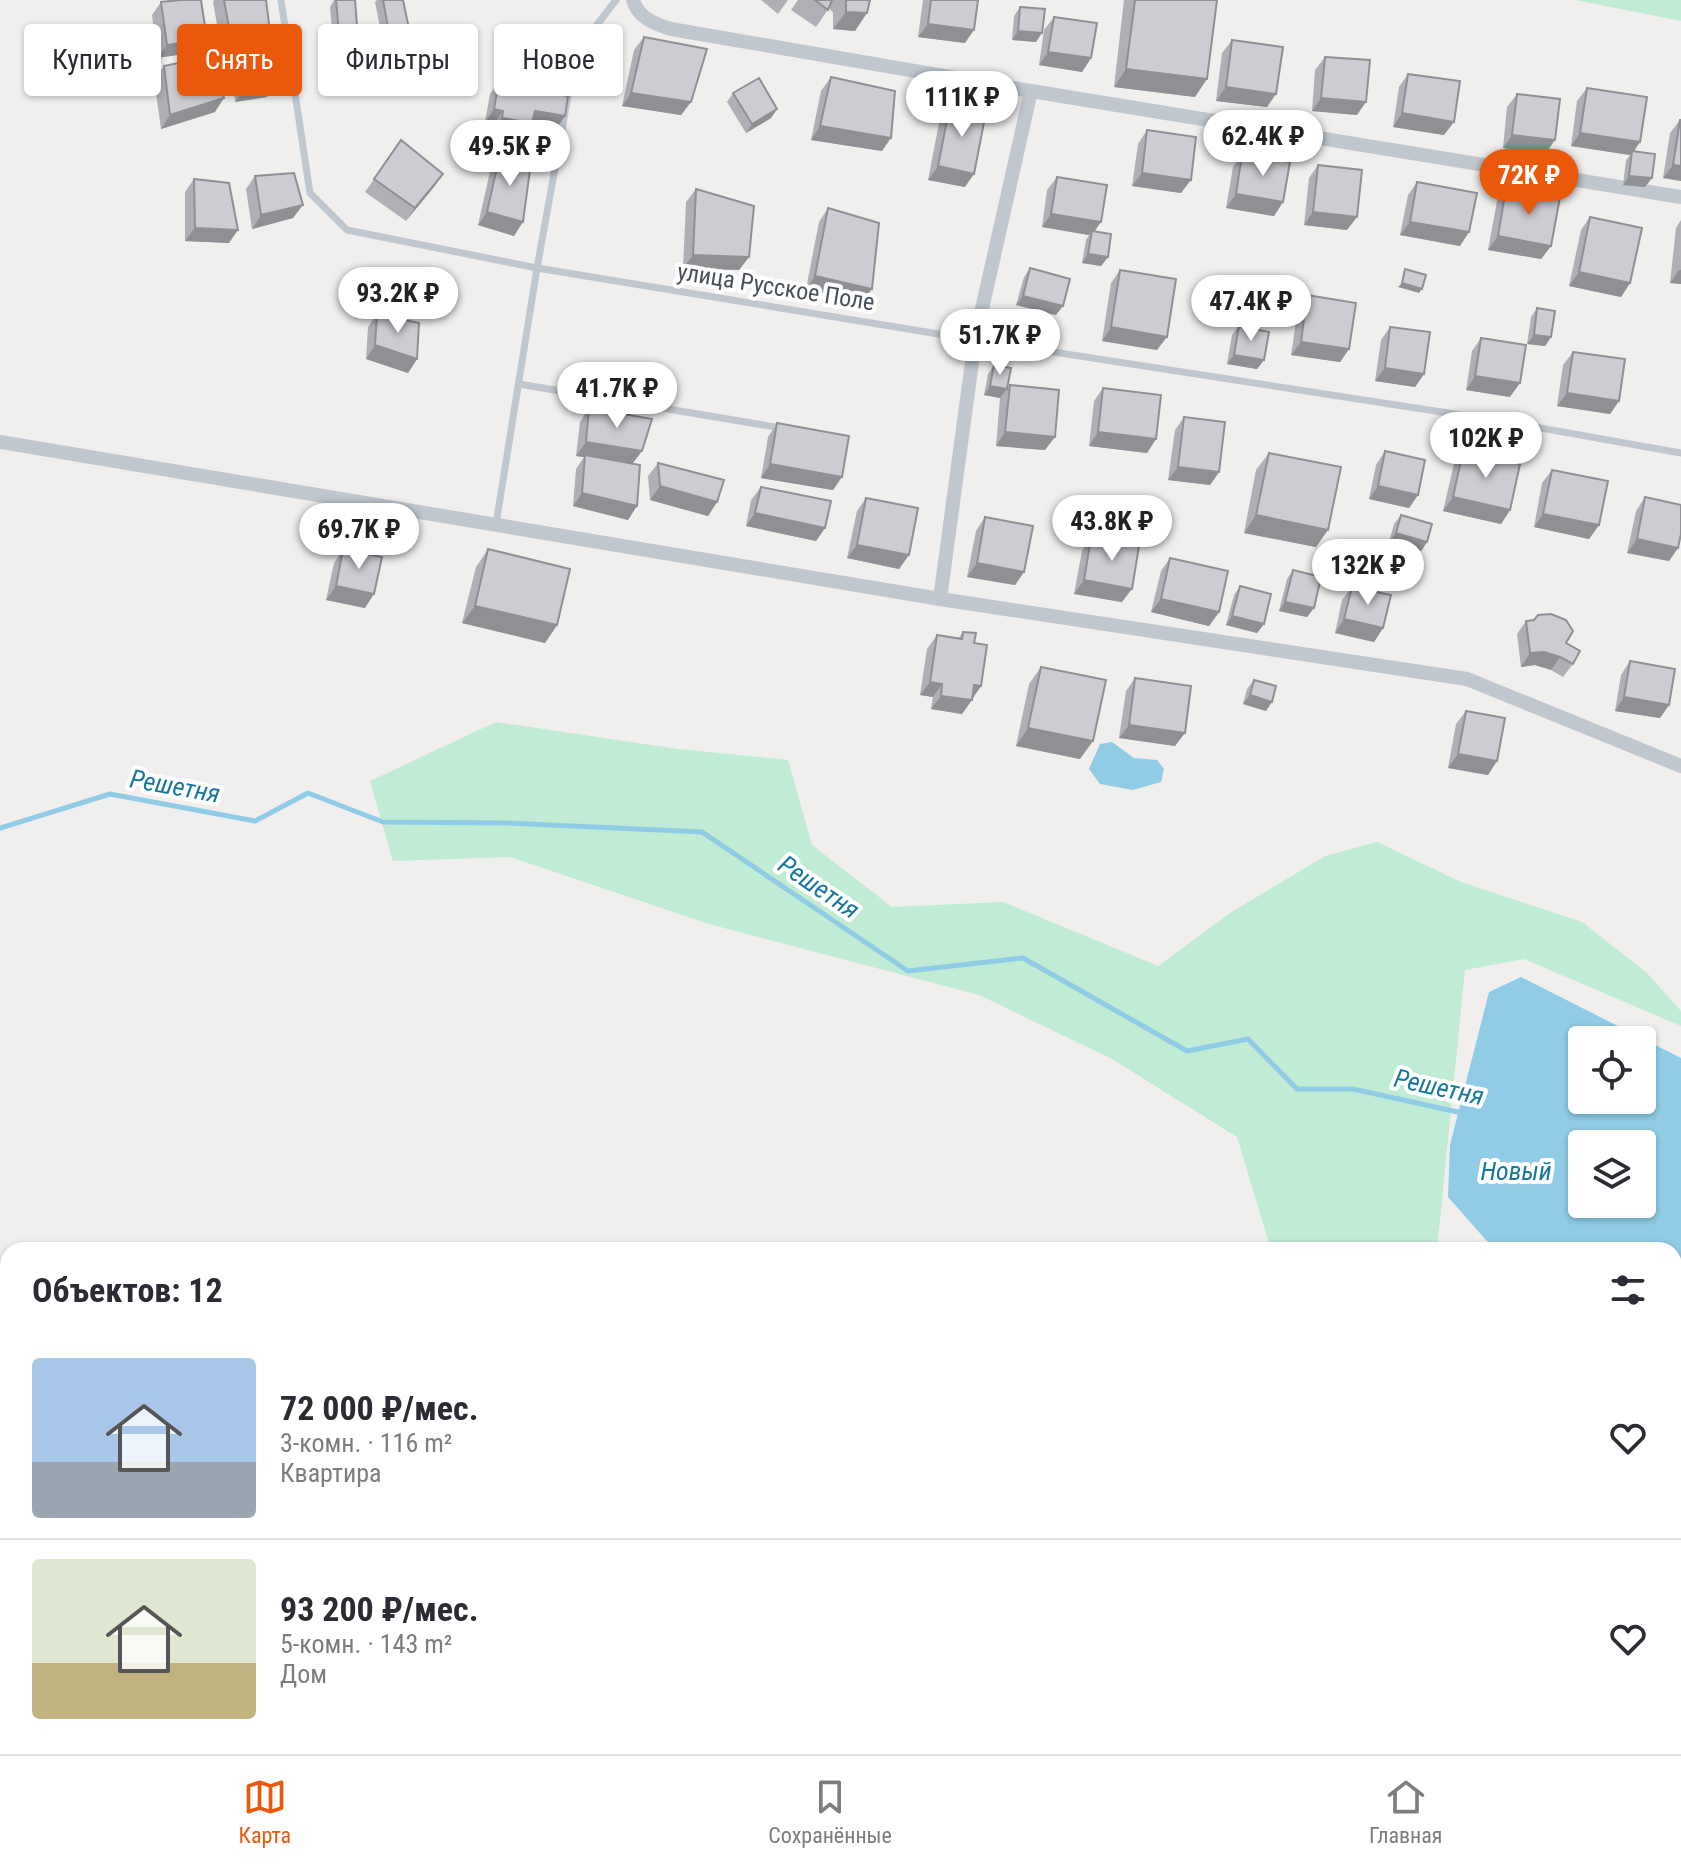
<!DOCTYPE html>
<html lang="ru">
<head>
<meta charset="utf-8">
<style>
	:root { --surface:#fff; --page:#f7f7f7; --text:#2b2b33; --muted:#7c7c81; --line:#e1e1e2; --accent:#ea580c }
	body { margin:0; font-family:"Roboto Condensed",sans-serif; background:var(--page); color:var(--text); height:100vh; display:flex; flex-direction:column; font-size:30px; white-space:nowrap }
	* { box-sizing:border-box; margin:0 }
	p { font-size:26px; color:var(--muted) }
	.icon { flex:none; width:44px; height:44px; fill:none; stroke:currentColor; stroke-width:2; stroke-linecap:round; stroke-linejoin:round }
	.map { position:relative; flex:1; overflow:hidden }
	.panel { position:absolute; left:0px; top:1242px; width:1682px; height:512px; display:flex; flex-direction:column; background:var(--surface); border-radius:24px 24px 0 0; box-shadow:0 2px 6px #0004 }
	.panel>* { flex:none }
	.hud { position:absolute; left:24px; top:24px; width:800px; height:72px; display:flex; gap:16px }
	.controls { position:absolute; left:1568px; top:1026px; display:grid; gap:16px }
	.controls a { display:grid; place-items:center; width:88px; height:88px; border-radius:8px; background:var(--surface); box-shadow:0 2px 6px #0004; font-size:40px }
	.price { position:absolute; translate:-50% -68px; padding:0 18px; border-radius:28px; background:#fff; color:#222; font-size:26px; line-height:52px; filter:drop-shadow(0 2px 4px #0008) }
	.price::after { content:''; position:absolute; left:50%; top:48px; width:24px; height:18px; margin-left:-12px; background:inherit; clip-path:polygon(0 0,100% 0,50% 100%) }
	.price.on { background:var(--accent); color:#fff }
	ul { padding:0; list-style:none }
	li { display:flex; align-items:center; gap:24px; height:200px; padding:0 32px }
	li+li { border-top:2px solid var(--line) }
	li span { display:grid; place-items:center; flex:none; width:224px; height:160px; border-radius:8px; color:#555 }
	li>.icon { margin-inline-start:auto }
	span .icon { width:96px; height:96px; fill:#fffc; stroke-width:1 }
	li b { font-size:34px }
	h2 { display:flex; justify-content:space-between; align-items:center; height:96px; padding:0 32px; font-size:34px }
	.pill { padding:0 28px; border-radius:8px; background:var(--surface); box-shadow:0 2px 6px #0004; font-size:28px; line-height:72px }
	.pill.on { background:var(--accent); color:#fff }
	.dock { display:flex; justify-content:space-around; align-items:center; height:112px; border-top:2px solid var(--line); background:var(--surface); font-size:22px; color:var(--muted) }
	.dock a { display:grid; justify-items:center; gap:4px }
	.dock .on { color:var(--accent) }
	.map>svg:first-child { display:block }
	.green { fill:#c0ebd4 }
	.water { fill:#90cce5; fill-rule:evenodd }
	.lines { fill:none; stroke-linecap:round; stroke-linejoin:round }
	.stream { stroke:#90cce5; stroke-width:5 }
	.lane { stroke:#c0c7cf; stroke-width:7 }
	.street { stroke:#c0c7cf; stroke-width:14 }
	.wall { fill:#afb0b5 }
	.shaded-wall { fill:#8f9094 }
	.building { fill:#cccdd3; stroke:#8f9094; stroke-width:2 }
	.labels { text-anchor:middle; stroke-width:8; stroke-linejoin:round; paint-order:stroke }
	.street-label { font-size:24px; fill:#48505a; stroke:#fff }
	.water-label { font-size:26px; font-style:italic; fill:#17779e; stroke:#fff }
</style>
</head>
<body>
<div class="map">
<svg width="1681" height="1754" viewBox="0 0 1681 1754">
	<rect width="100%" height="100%" fill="#f1eeee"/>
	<path class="green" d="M1575 0H1681V21Z
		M496 722 678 749 788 760 812 845 892 907 1003 902 1158 966 1233 911 1325 856 1377 842 1461 882 1582 922 1646 972 1681 1011V1026L1524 959 1465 970 1437 1250H1271L1237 1137 1112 1059 979 995 709 924 510 857 393 861 370 781Z"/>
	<path class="water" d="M1112 742 1134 758 1157 760 1164 769 1161 782 1133 790 1100 784 1089 769 1100 744Z
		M1521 977 1681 1058V1275H1674V1250H1498L1486 1240 1448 1197 1450 1145 1489 992ZM1582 1040H1642V1100H1582ZM1582 1144H1642V1204H1582Z"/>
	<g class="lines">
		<path class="stream" d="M0 828 110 794 255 821 308 793 383 822 506 823 702 832 908 971 1023 958 1187 1051 1248 1039 1297 1089H1353L1462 1113"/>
		<path class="lane" d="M281 0 310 193 347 230 537 268 975 340 1513 423 1681 453
			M519 384 781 428
			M496 524 537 268 576 52 616 0"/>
		<path class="street" d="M633 0C638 18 655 24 671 29L1031 91 1681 197
			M0 442 940 599 1467 679 1681 766
			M940 599 975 340 1031 91"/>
	</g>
	<path class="wall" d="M214 0H266L270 31 261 45 221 47 213 2Z
		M334 0H336L352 60 335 65 330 7Z
		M377 0H403L406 57 385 53 375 2Z
		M761 0H788L778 14Z
		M798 0H870L855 31 833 29V13L829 8 816 27 791 10Z
		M923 0H978L965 43 918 37Z
		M1124 0H1217L1195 97 1114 87Z
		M161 2 197 52 157 58 152 15Z
		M1020 7 1036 42 1012 40 1014 16Z
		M1054 17 1091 58 1082 72 1039 65 1044 30Z
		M531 25 553 72 521 69 525 34Z
		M644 37 691 102 681 115 622 106 634 50Z
		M1232 40 1267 107 1216 101 1222 53Z
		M1325 57 1357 115 1312 111 1315 70Z
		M240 58 267 97 235 102 233 66Z
		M164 66 215 112 161 129 154 79Z
		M1408 74 1444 135 1393 127 1399 87Z
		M512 76 544 92 565 116 556 129 531 125 523 137 493 131 494 124 485 122 490 94 499 81 508 82Z
		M831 77 882 151 811 140 821 91Z
		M1587 88 1640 142 1633 152 1652 178 1645 187 1623 185 1626 160 1630 155 1571 146 1577 101Z
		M733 93 777 109 771 118 746 133 727 102Z
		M1517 94 1546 153 1503 148 1507 107Z
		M950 105 965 187 928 180 940 118Z
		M1680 120H1681V181L1663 178 1670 133Z
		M1147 130 1181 193 1132 186 1138 144Z
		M401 140 443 174 406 221 365 192Z
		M500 154 514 236 478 225 491 167Z
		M1242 154 1283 202 1274 216 1226 208 1233 167Z
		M1318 165 1347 230 1304 225 1309 178Z
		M255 176 293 218 252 229 246 189Z
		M1057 177 1095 231 1108 257 1101 266 1082 263 1086 240 1089 235 1042 227 1047 190Z
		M194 179 229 243 185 241V192Z
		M1417 182 1460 246 1400 235 1408 195Z
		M1506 188 1551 246 1541 259 1488 250 1497 201Z
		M696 189 749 257 739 270 683 268 686 202Z
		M828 208 872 289 862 302 806 289 819 222Z
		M1590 217 1630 283 1621 297 1569 286 1581 230Z
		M1681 220V284L1670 283 1676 228Z
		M1030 268 1056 315 1016 305 1024 277Z
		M1120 270 1157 350 1102 341 1111 283Z
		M382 276 423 318 372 309 375 285Z
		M1307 295 1349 349 1340 362 1291 355 1298 309Z
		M1537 308 1551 337 1545 346 1527 344 1531 317Z
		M377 314 417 359 408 373 366 359 368 327Z
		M1239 326 1264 360 1257 369 1227 364 1232 335Z
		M1390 327 1424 374 1415 387 1375 381 1381 340Z
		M1481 338 1510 397 1466 390 1472 351Z
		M1573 352 1619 401 1610 414 1557 406 1563 365Z
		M994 365 1007 389 1000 398 984 395 988 374Z
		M1010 385 1045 450 996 446 1000 398Z
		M1103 388 1156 439 1147 453 1089 446 1094 401Z
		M589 408 642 451 632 464 628 520 573 506 576 469 584 457 576 456 580 422Z
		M1184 417 1219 472 1210 485 1168 480 1175 430Z
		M777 423 833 490 761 478 768 437Z
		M1385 451 1418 495 1409 508 1369 499 1376 465Z
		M1463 451 1510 510 1501 524 1443 511 1454 464Z
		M1269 453 1316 547 1244 533 1256 470Z
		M658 463 717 502 708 516 650 500 648 476Z
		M1552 470 1599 525 1589 539 1534 527 1542 483Z
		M761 487 825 528 816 541 746 526 751 500Z
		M1645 497 1678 548 1669 561 1627 553 1636 511Z
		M866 498 899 569 847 558 857 511Z
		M1401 515 1427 542 1421 551 1389 542 1394 524Z
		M985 517 1024 572 1015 585 967 577 976 531Z
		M1091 538 1122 602 1074 594 1082 551Z
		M343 549 365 608 326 600 334 563Z
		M488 549 557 625 545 643 462 623 476 567Z
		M1170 558 1219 612 1209 626 1151 612 1161 571Z
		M1293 570 1314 608 1307 617 1279 611 1287 579Z
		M1240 586 1264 624 1257 633 1226 625 1234 595Z
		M1352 587 1383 628 1374 642 1335 633 1342 600Z
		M1526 621 1566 643 1573 664 1563 677 1551 670 1535 665 1521 667 1517 634Z
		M963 632 974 643 981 686 962 714 931 709 933 697 920 695 927 649 937 635 958 639Z
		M1630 661 1669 705 1660 718 1615 711 1621 675Z
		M1041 667 1080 759 1016 746 1029 684Z
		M1135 678 1175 746 1119 738 1126 691Z
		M1254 680 1266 711 1243 704 1247 689Z
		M1466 711 1497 761 1488 775 1448 768 1456 724Z"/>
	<path class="shaded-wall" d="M846 12 867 13 855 31 833 29Z
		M928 24 974 30 965 43 918 37Z
		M270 31 261 45 221 47 230 33Z
		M1018 31 1042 33 1036 42 1012 40Z
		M207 39 197 52 157 58 167 45Z
		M391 44 413 48 406 57 385 53Z
		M359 51 352 60 335 65 341 56Z
		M1048 52 1091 58 1082 72 1039 65Z
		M528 60 560 63 553 72 521 69Z
		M1126 69 1207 79 1195 97 1114 87Z
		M1226 87 1276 94 1267 107 1216 101Z
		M273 88 267 97 235 102 241 94Z
		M631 93 691 102 681 115 622 106Z
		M224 98 215 112 161 129 170 115Z
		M1321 98 1366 102 1357 115 1312 111Z
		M494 109 503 111 494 124 485 122Z
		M777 109 771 118 746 133 752 124Z
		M535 111 565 116 556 129 531 125 523 137 493 131 502 118Z
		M1402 113 1454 122 1444 135 1393 127Z
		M820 126 891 138 882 151 811 140Z
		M1580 133 1640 142 1632 154V151L1630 155 1571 146Z
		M1512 135 1555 140 1546 153 1503 148Z
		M1673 165 1681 166V181L1663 178Z
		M938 166 974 174 965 187 928 180Z
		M1142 173 1191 180 1181 193 1132 186Z
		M443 174 434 187 406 221 415 208Z
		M1629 176 1652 178 1645 187 1623 185Z
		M1236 194 1283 202 1274 216 1226 208Z
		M303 205 293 218 252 229 261 215Z
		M487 212 523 222 514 236 478 225Z
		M1313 212 1357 217 1347 230 1304 225Z
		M1051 214 1101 222 1092 235V231L1089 235 1042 227Z
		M1410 222 1469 232 1460 246 1400 235Z
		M195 228 238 230 229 243 185 241Z
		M1498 236 1551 246 1541 259 1488 250Z
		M1088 254 1108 257 1101 266 1082 263Z
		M693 255 749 257 739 270 683 268Z
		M1679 270H1681V284L1670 283Z
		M1579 272 1630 283 1621 297 1569 286Z
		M815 276 872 289 862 302 806 289Z
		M1402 283 1422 289 1419 293 1398 287Z
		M1023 296 1063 306 1056 315 1016 305Z
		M378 300 430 309 423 318 372 309Z
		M1111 327 1167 337 1157 350 1102 341Z
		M1534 335 1551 337 1545 346 1527 344Z
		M1301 342 1349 349 1340 362 1291 355Z
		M375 345 417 359 408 373 366 359Z
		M1234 355 1264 360 1257 369 1227 364Z
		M1385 368 1424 374 1415 387 1375 381Z
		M1475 376 1520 383 1510 397 1466 390Z
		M990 386 1007 389 1000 398 984 395Z
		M1567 393 1619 401 1610 414 1557 406Z
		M1005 432 1055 437 1045 450 996 446Z
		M1098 432 1156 439 1147 453 1089 446Z
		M586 442 642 451 632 464 576 456Z
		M770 464 842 477 833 490 761 478Z
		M1178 467 1219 472 1210 485 1168 480Z
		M660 486 717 502 708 516 650 500Z
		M1378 486 1418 495 1409 508 1369 499Z
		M582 493 637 506 628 520 573 506Z
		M1453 497 1510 510 1501 524 1443 511Z
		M755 513 825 528 816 541 746 526Z
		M1543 514 1599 525 1589 539 1534 527Z
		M1256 515 1328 530 1316 547 1244 533Z
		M1396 533 1427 542 1421 551 1389 542Z
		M1637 539 1678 548 1669 561 1627 553Z
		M857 545 909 555 899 569 847 558Z
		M977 563 1024 572 1015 585 967 577Z
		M1084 580 1132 589 1122 602 1074 594Z
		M336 586 374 594 365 608 326 600Z
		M1161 599 1219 612 1209 626 1151 612Z
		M1285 602 1314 608 1307 617 1279 611Z
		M475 606 557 625 545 643 462 623Z
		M1232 616 1264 624 1257 633 1226 625Z
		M1344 619 1383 628 1374 642 1335 633Z
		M1544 652 1560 657 1551 670 1535 665 1521 667 1530 653Z
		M930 682 942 684 933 697 920 695Z
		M974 685 981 686 972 699Z
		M1250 695 1272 702 1266 711 1243 704Z
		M941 696 972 700 962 714 931 709Z
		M1624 697 1669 705 1660 718 1615 711Z
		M1129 725 1185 733 1175 746 1119 738Z
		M1028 728 1093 741 1080 759 1016 746Z
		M1458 754 1497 761 1488 775 1448 768Z"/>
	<path class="building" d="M180 0H201L207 39 167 45 161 2Z
		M224 0H266L270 31 230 33Z
		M336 0H355L359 51 341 56Z
		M383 0H403L413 48 391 44Z
		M815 0H832L828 10Z
		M846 0H870L867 13 846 12Z
		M931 0H978L974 30 928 24Z
		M1135 0H1217L1207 79 1126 69Z
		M1020 7 1045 9 1042 33 1018 31Z
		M1054 17 1097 23 1091 58 1048 52Z
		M531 25 547 26 546 35 562 36 560 63 528 60Z
		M644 37 707 49 691 102 631 93Z
		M1232 40 1283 47 1276 94 1226 87Z
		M212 56 224 98 170 115 164 66Z
		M269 57 273 88 241 94 240 58Z
		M1325 57 1370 60 1366 102 1321 98Z
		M1408 74 1460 81 1454 122 1402 113Z
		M512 76 545 81 544 92 568 96 565 116 535 111 532 123 502 118 503 111 494 109 499 81 511 83Z
		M831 77 895 91 891 138 820 126Z
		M759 78 777 109 752 124 733 93Z
		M1587 88 1647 97 1640 142 1580 133Z
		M1517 94 1560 99 1555 140 1512 135Z
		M950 105 986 112 974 174 938 166Z
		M1680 120H1681V166L1673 165Z
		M1147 130 1196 137 1191 180 1142 173Z
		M401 140 443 174 415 208 374 179Z
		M1632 151 1655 154 1652 178 1629 176Z
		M500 154 531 162 523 222 487 212Z
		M1242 154 1290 162 1283 202 1236 194Z
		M1318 165 1362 170 1357 217 1313 212Z
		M294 173 303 205 261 215 255 176Z
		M1057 177 1107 185 1101 222 1051 214Z
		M194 179 229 183 238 230 195 228Z
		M1417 182 1477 193 1469 232 1410 222Z
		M1506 188 1560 197 1551 246 1498 236Z
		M696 189 754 206 749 257 693 255Z
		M828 208 879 223 872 289 815 276Z
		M1590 217 1642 228 1630 283 1579 272Z
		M1092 231 1111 234 1108 257 1088 254Z
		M1030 268 1070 279 1063 306 1023 296Z
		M1405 269 1426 275 1422 289 1402 283Z
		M1120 270 1176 279 1167 337 1111 327Z
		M382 276 433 287 430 309 378 300Z
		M1307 295 1356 303 1349 349 1301 342Z
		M1537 308 1555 311 1551 337 1534 335Z
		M377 314 419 323 417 359 375 345Z
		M1239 326 1269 332 1264 360 1234 355Z
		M1390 327 1430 332 1424 374 1385 368Z
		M1481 338 1526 345 1520 383 1475 376Z
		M1573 352 1625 359 1619 401 1567 393Z
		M994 365 1011 368 1007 389 990 386Z
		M1010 385 1059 390 1055 437 1005 432Z
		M1103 388 1161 395 1156 439 1098 432Z
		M589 408 652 419 642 451 586 442Z
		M1184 417 1225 422 1219 472 1178 467Z
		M777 423 849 436 842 477 770 464Z
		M1385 451 1425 460 1418 495 1378 486Z
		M1463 451 1520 464 1510 510 1453 497Z
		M1269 453 1341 467 1328 530 1256 515Z
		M585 455 640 465 637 506 582 493Z
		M658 463 724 480 717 502 660 486Z
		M1552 470 1608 481 1599 525 1543 514Z
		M761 487 831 501 825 528 755 513Z
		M1645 497 1681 505V534L1678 548 1637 539Z
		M866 498 918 508 909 555 857 545Z
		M1401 515 1432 524 1427 542 1396 533Z
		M985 517 1033 526 1024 572 977 563Z
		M1091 538 1139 546 1132 589 1084 580Z
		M343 549 382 557 374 594 336 586Z
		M488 549 570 569 557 625 475 606Z
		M1170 558 1228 571 1219 612 1161 599Z
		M1293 570 1321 577 1314 608 1285 602Z
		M1240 586 1271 594 1264 624 1232 616Z
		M1352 587 1391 595 1383 628 1344 619Z
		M1551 614 1566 620 1573 631 1566 643 1580 651 1573 664 1560 657 1544 652 1530 653 1526 621 1534 620 1538 615Z
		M963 632 976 633 974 643 987 645 981 686 974 685 972 700 941 696 942 684 930 682 937 635 962 639Z
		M1630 661 1675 669 1669 705 1624 697Z
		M1041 667 1106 680 1093 741 1028 728Z
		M1135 678 1191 686 1185 733 1129 725Z
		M1254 680 1276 686 1272 702 1250 695Z
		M1466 711 1505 718 1497 761 1458 754Z"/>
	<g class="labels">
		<g class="street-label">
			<text transform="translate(776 287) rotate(9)" y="8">улица Русское Поле</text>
		</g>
		<g class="water-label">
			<text transform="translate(175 786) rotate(10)" y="9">Решетня</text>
			<text transform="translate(819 887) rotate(34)" y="9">Решетня</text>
			<text transform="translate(1439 1087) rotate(12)" y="9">Решетня</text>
			<text x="1516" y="1180">Новый</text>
		</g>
	</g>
</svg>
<div class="controls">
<a><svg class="icon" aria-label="locate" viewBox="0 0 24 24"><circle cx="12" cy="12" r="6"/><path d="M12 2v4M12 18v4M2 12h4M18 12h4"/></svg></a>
<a><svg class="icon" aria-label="layers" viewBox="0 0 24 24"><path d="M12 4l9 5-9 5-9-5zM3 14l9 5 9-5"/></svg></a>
</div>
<b class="price" style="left:962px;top:139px">111K ₽</b>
<b class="price" style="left:1263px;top:178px">62.4K ₽</b>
<b class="price" style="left:510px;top:188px">49.5K ₽</b>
<b class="price on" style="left:1529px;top:217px">72K ₽</b>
<b class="price" style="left:398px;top:335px">93.2K ₽</b>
<b class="price" style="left:1251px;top:343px">47.4K ₽</b>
<b class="price" style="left:1000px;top:377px">51.7K ₽</b>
<b class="price" style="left:617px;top:430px">41.7K ₽</b>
<b class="price" style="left:1486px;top:480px">102K ₽</b>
<b class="price" style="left:1112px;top:563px">43.8K ₽</b>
<b class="price" style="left:359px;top:571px">69.7K ₽</b>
<b class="price" style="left:1368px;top:607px">132K ₽</b>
<div class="hud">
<a class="pill">Купить</a>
<a class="pill on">Снять</a>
<a class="pill">Фильтры</a>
<a class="pill">Новое</a>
</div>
<section class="panel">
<h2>Объектов: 12<svg class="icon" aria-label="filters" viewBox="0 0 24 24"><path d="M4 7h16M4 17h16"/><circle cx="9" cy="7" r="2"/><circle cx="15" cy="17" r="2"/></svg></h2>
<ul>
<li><span style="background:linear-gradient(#a9c7e8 65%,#9aa5b1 0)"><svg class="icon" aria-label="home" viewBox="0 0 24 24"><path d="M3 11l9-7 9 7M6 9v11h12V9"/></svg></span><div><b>72 000 ₽/мес.</b><p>3-комн. · 116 m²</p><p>Квартира</p></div><svg class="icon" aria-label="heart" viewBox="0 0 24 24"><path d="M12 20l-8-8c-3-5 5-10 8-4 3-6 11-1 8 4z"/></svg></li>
<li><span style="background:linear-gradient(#dfe7d0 65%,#c2b280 0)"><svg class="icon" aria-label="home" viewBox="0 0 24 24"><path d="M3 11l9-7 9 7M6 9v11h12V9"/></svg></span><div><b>93 200 ₽/мес.</b><p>5-комн. · 143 m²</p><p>Дом</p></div><svg class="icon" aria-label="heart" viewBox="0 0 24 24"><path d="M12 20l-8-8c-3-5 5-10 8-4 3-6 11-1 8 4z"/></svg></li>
</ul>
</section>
</div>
<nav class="dock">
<a class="on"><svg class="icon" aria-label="map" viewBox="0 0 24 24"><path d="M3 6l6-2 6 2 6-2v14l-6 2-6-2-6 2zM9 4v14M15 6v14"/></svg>Карта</a>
<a><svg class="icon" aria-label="saved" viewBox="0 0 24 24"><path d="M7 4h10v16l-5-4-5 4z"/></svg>Сохранённые</a>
<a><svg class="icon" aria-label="home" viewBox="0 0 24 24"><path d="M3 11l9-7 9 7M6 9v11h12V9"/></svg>Главная</a>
</nav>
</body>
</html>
